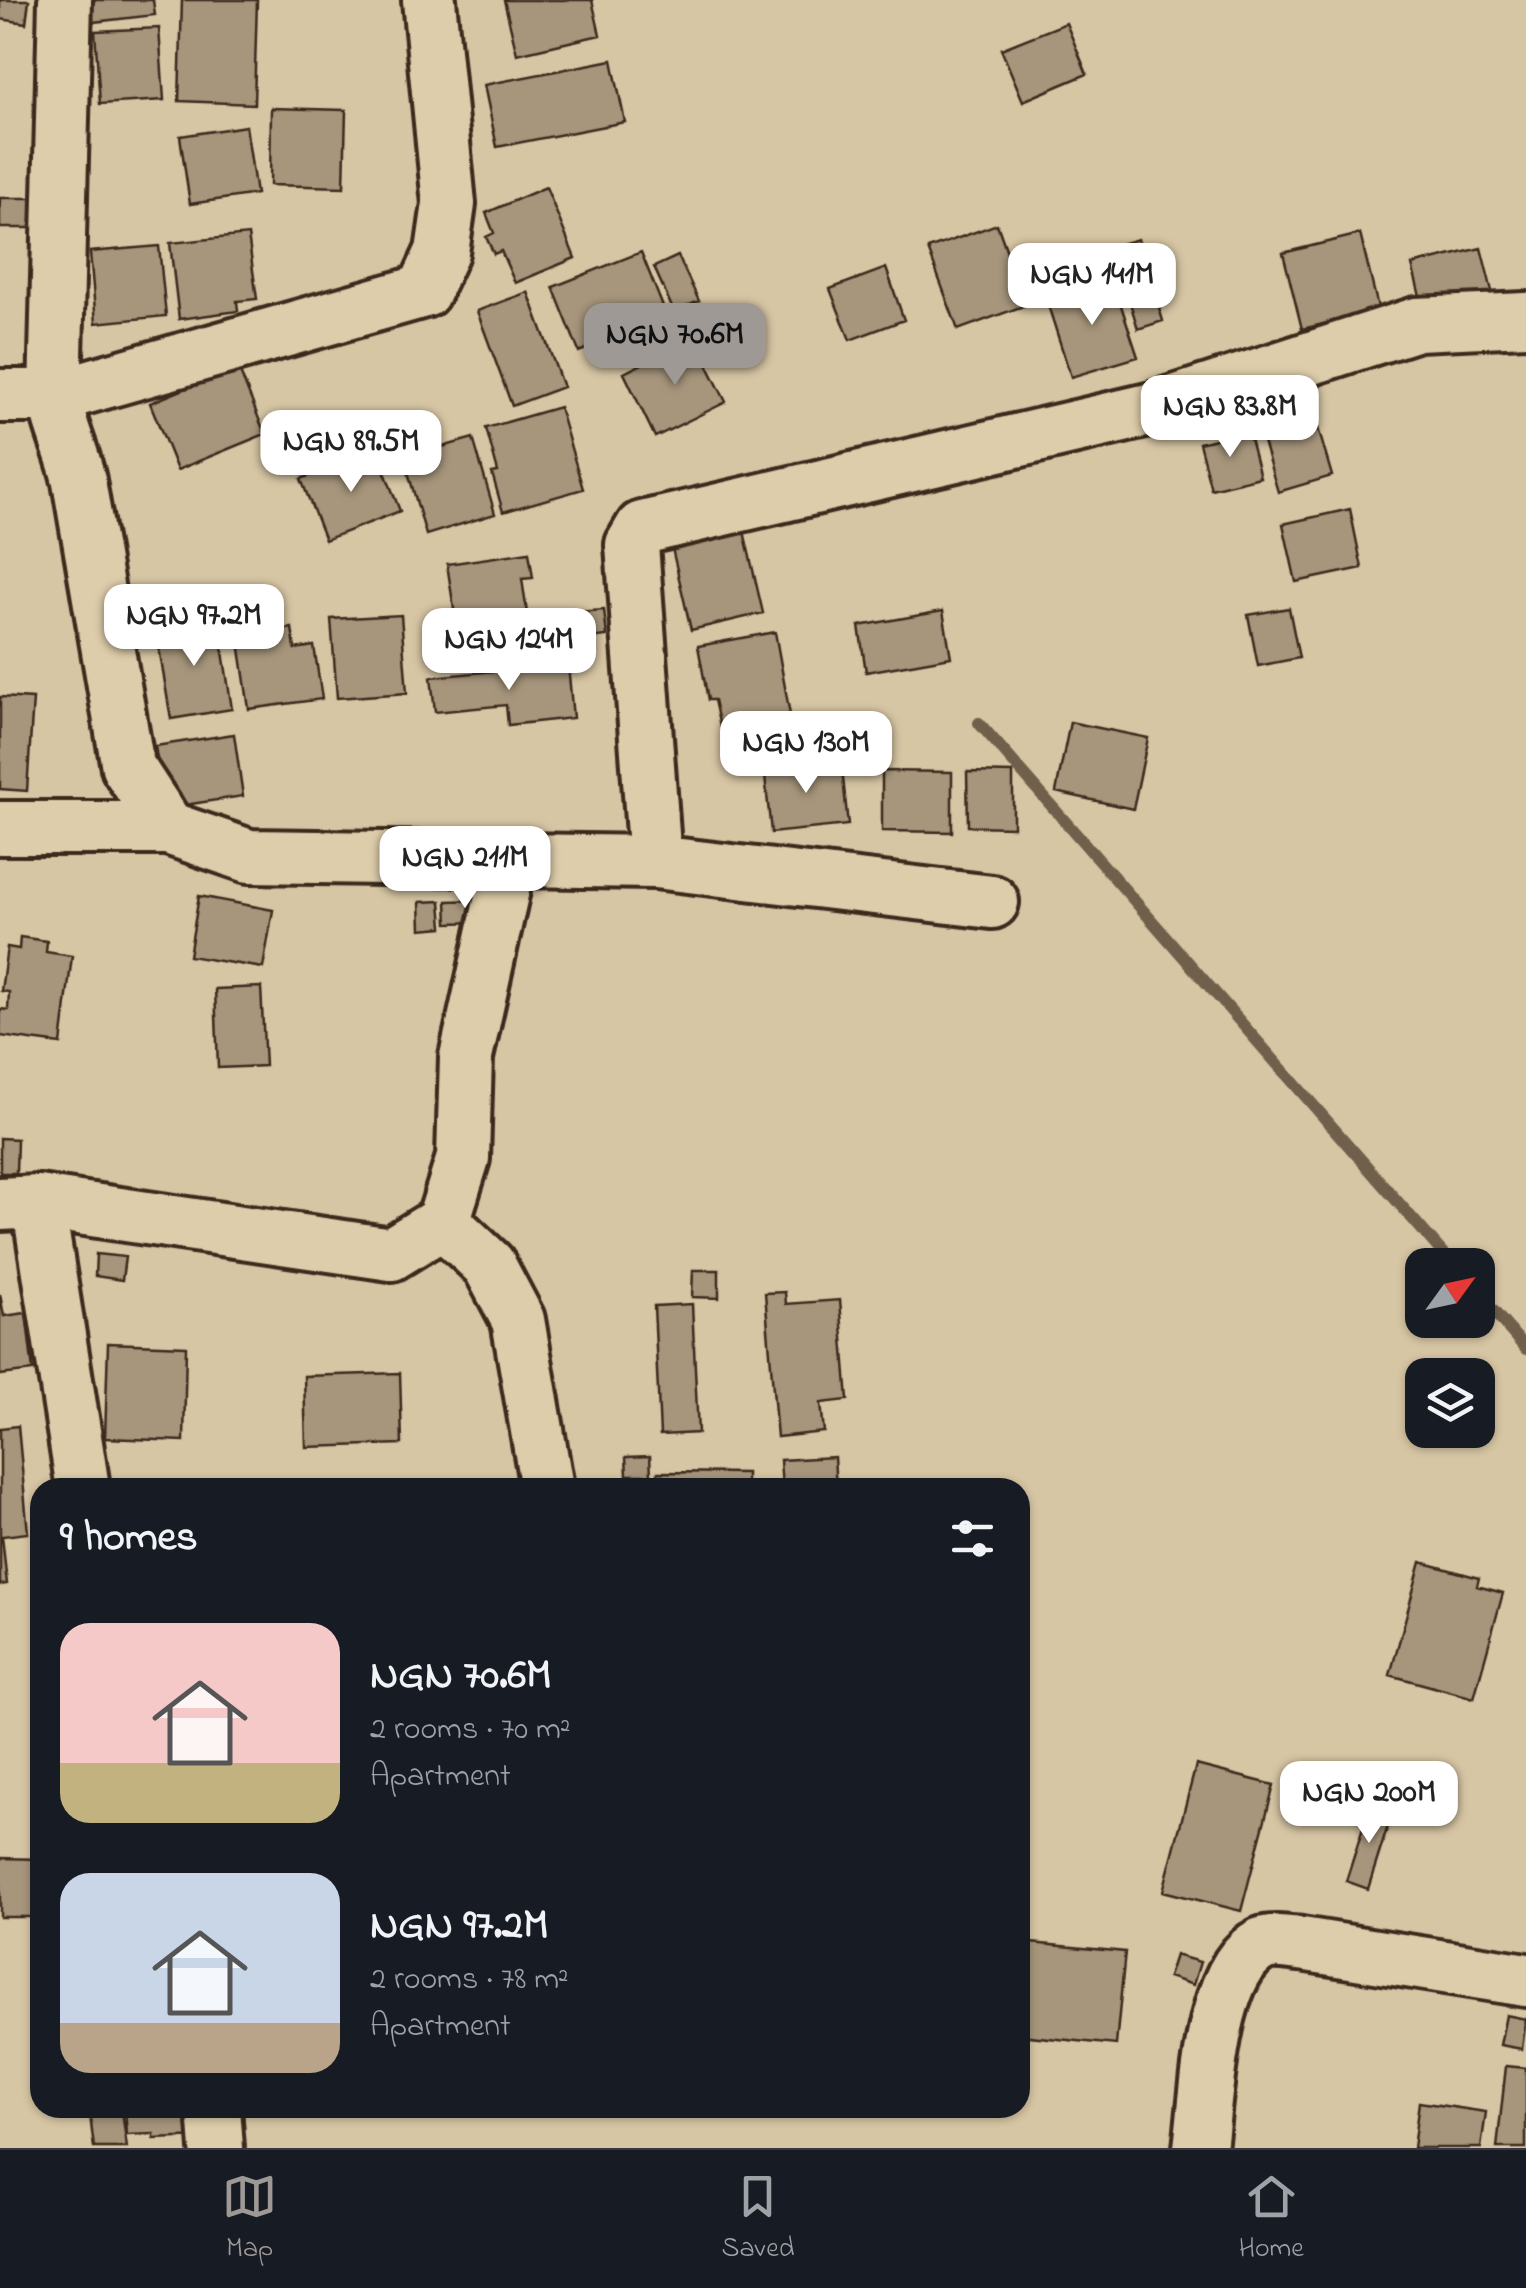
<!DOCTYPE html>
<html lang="en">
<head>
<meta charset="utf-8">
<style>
	:root { --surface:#171b24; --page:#20242c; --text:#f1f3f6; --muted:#9ea1a6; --line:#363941; --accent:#9f9995 }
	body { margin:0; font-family:"Indie Flower",sans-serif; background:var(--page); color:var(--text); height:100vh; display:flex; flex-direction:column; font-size:38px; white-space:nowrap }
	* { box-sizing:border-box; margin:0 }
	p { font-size:32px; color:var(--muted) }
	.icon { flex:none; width:55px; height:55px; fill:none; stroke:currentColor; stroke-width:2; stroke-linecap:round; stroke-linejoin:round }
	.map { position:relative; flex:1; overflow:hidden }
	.panel { position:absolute; left:30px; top:1478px; width:1000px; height:640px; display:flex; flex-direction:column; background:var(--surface); border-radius:30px; box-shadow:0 2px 8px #0004 }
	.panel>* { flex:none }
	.needle { width:65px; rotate:57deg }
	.controls { position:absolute; left:1405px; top:1248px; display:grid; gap:20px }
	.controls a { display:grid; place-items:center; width:90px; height:90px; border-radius:20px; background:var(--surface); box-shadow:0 2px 8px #0004; font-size:50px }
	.price { position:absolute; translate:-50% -85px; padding:0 22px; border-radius:20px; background:#fff; color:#222; font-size:32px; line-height:65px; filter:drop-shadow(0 2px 5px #0008) }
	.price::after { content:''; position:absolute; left:50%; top:60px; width:30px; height:22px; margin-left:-15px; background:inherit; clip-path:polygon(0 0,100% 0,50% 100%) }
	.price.current { background:var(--accent); color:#111 }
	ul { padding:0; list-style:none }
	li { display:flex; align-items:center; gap:30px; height:250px; padding:0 30px }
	li span { display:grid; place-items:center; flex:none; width:280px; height:200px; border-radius:30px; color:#555 }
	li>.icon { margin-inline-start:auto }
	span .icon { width:120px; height:120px; fill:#fffc; stroke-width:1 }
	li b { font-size:42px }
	h2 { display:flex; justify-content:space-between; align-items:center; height:120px; padding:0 30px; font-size:42px }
	.menu { display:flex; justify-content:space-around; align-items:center; height:140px; border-top:2px solid var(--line); background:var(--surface); font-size:28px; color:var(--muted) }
	.menu a { display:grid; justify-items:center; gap:5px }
	.menu .current { color:var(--accent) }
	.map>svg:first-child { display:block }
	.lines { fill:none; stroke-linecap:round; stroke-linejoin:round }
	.stream { stroke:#705f4c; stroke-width:12 }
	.building { fill:#a7967b; stroke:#3b2a1e; stroke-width:2.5 }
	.minor-casing { stroke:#3b2a1e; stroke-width:60 }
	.minor { stroke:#decdaa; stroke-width:52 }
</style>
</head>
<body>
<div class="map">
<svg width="1526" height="2148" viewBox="0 0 1526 2148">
	<rect width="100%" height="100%" fill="#d7c6a4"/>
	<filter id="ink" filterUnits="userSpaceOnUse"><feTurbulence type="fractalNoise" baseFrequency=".01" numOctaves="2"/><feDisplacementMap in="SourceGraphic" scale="20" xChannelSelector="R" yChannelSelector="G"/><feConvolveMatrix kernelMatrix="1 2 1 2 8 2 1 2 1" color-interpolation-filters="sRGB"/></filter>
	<g filter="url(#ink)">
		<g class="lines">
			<path class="stream" d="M979 723 1453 1265
				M1478 1293 1526 1349"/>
		</g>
		<path class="building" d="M0 0H29L26 23 0 19Z
			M91 0H153L155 15 93 22Z
			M182 0H257L254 104 179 101Z
			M504 0H592L600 35 517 54Z
			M1066 23 1087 74 1023 101 1001 49Z
			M159 28 164 100 100 104 95 31Z
			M612 60 625 122 497 147 484 85Z
			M271 108 346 110 344 187 270 185Z
			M246 126 256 194 190 204 180 136Z
			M546 187 575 258 515 283 501 251 494 254 486 237 494 233 486 213Z
			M0 198H36V228H0Z
			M997 224 1026 305 958 330 928 249Z
			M1360 234 1379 311 1302 329 1283 253Z
			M248 235 257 299 237 301 238 311 179 319 170 243Z
			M1138 239 1163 321 1138 329 1113 246Z
			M159 246 166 316 96 323 90 252Z
			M1481 248 1493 295 1424 312 1412 265Z
			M641 252 667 317 579 352 553 287Z
			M678 256 699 301 674 312 654 267Z
			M886 268 904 320 850 340 830 289Z
			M1112 278 1138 357 1071 377 1046 299Z
			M528 292 563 387 512 406 477 311Z
			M694 338 726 402 655 437 624 373Z
			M238 367 265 434 177 470 150 403Z
			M559 407 583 489 503 512 492 473 498 472 486 428Z
			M1313 411 1332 476 1278 492 1259 428Z
			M1248 431 1260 477 1211 489 1199 443Z
			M473 438 495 514 426 535 404 458Z
			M376 449 400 511 325 540 301 479Z
			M1350 509 1362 568 1296 582 1283 524Z
			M743 527 763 613 691 630 671 544Z
			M529 552 533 578 522 579 529 627 521 628 524 651 462 661 447 564Z
			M1289 608 1299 658 1258 666 1248 615Z
			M604 610 607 636 578 639 576 612Z
			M943 611 951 657 866 672 859 626Z
			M401 615 407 693 337 698 331 619Z
			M218 620 232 709 171 719 156 630Z
			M292 628 295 649 314 646 322 699 249 709 239 642 260 639 259 634Z
			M775 632 790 715 720 727 714 700H708L698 646Z
			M568 664 573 718 508 725 506 705 435 712 431 677Z
			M0 697 33 699 27 791 0 789Z
			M1070 722 1148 738 1133 809 1056 792Z
			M234 734 243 796 165 808 155 746Z
			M841 759 848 825 771 833 764 766Z
			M882 771 952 772V832L882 831Z
			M967 772 1013 773V827L968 826Z
			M199 896 273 910 263 968 189 956Z
			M481 900 482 922 448 923 447 901Z
			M441 901 443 927 421 929 420 902Z
			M20 937 47 941 46 952 72 956 61 1044 0 1036 1 1009 8 1010 9 992 1 991 7 947 19 949Z
			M261 987 265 1066 218 1068 215 989Z
			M0 1138 17 1139 16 1173H0Z
			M96 1254 125 1257 122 1280 95 1276Z
			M693 1270H719V1298L692 1297Z
			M785 1292 786 1304 840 1300 848 1400 821 1403 824 1432 777 1437 765 1293Z
			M0 1294 4 1316 26 1313 33 1371 0 1375Z
			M692 1304 698 1433 660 1435 654 1306Z
			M108 1343 186 1346 184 1441 105 1438Z
			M400 1373 402 1444 306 1447 304 1376Z
			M18 1426 28 1533 2 1536 7 1584 0 1585V1428Z
			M650 1456 651 1475H627L626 1457Z
			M834 1457 836 1488H782L780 1460Z
			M658 1472 746 1473V1488H657Z
			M1421 1562 1479 1578 1477 1586 1503 1593 1474 1698 1390 1675Z
			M1196 1765 1274 1785 1241 1911 1163 1891Z
			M1371 1803 1393 1810 1368 1889 1346 1881Z
			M0 1858 40 1859V1917H0Z
			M1020 1942 1125 1952 1116 2045 1020 2035Z
			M1175 1955 1200 1962 1193 1985 1168 1977Z
			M1506 2015 1526 2019 1522 2049 1500 2045Z
			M1506 2066 1526 2068V2148H1497Z
			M1419 2102 1486 2112 1481 2148H1413Z
			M125 2108H201L203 2137 154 2139V2134L127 2135Z
			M122 2111 127 2148H94L90 2115Z"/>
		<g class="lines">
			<defs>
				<path id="minor" d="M65 0 55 396 424 291 442 252 449 204 429 0
					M0 396H55C58 425 73 451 79 481L128 767 168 828 249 856 655 862 992 902
					M0 828H168
					M655 862 632 545 642 528 1153 409 1417 324 1526 319
					M38 1202 83 1488
					M0 1204 38 1202 391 1254 443 1222 463 1158 466 1057 509 862
					M443 1222 489 1265 518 1320 547 1488
					M214 2108 217 2148
					M1200 2148C1207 2096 1210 1969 1262 1944 1272 1940 1290 1943 1301 1944L1526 1980"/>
			</defs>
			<use href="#minor" class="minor-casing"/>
			<use href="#minor" class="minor"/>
		</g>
	</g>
</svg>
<div class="controls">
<a><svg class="needle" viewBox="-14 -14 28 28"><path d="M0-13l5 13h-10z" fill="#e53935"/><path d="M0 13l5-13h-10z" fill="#9ea1a6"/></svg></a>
<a><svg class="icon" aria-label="layers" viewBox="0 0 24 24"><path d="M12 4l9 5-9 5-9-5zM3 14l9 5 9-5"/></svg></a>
</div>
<b class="price" style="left:1092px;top:328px">NGN 141M</b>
<b class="price current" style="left:675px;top:388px">NGN 70.6M</b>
<b class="price" style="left:1230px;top:460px">NGN 83.8M</b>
<b class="price" style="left:351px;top:495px">NGN 89.5M</b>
<b class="price" style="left:194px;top:669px">NGN 97.2M</b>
<b class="price" style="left:509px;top:693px">NGN 124M</b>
<b class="price" style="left:806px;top:796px">NGN 130M</b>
<b class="price" style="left:465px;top:911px">NGN 211M</b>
<b class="price" style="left:1369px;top:1846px">NGN 200M</b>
<section class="panel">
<h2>9 homes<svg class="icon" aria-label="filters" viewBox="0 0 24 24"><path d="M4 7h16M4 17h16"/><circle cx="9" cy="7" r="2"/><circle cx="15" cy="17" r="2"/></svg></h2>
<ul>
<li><span style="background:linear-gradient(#f6c9c9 70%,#c2b280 0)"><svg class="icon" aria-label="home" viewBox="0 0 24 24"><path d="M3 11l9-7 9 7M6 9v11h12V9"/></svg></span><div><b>NGN 70.6M</b><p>2 rooms · 70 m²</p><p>Apartment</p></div></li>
<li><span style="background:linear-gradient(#c9d6e8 75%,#b9a48a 0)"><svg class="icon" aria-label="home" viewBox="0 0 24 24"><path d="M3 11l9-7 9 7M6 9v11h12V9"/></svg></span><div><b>NGN 97.2M</b><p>2 rooms · 78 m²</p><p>Apartment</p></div></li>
</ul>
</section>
</div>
<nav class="menu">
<a class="current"><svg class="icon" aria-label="map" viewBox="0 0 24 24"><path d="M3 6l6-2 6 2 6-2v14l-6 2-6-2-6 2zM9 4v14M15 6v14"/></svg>Map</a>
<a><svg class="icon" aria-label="saved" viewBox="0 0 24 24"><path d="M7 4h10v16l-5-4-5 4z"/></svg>Saved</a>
<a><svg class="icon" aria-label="home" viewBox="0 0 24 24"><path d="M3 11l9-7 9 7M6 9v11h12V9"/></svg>Home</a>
</nav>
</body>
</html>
